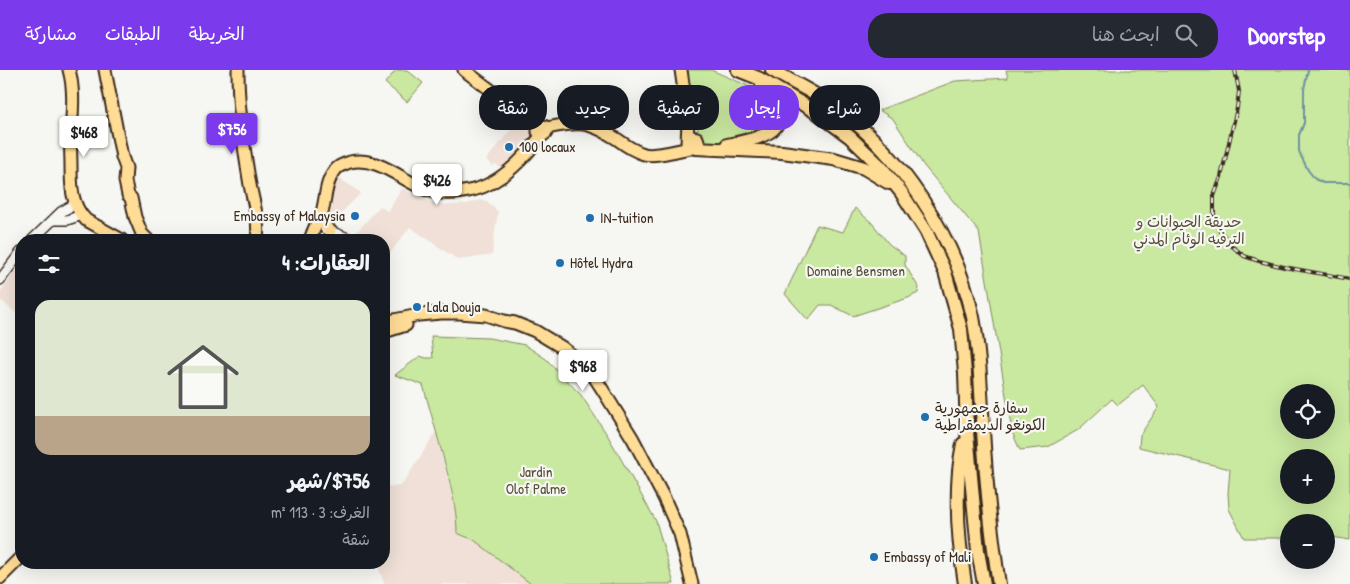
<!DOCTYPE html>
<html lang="ar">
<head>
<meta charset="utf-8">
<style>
	:root { --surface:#171b24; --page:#242831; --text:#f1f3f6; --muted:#9ea1a6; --line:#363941; --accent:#7c3aed }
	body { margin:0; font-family:"Patrick Hand","Playpen Sans Arabic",sans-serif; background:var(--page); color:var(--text); direction:rtl; height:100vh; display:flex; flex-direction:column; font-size:19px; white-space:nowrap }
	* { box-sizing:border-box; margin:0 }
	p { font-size:16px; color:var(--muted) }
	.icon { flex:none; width:28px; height:28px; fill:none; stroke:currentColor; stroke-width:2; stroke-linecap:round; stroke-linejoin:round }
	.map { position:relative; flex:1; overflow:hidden; direction:ltr }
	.side { position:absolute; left:15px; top:164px; width:375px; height:335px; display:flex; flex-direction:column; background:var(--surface); border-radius:20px; box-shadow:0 5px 20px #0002; direction:rtl }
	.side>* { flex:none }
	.guide { position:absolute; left:405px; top:15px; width:475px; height:45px; direction:rtl; display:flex; gap:10px }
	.controls { position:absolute; left:1280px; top:314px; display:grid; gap:10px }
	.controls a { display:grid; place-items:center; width:55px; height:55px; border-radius:50%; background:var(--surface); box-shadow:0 5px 20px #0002; font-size:25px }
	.price { position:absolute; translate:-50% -42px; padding:0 11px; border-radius:5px; background:#fff; color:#222; font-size:16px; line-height:32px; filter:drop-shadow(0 1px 2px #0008) }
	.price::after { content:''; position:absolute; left:50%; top:30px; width:15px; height:11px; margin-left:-8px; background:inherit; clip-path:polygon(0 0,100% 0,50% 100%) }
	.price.active { background:var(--accent); color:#fff }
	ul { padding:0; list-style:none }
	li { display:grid; align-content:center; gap:10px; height:265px; padding:0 20px }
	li+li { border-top:1px solid var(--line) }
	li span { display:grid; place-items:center; height:155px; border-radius:15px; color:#555 }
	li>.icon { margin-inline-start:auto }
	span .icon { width:90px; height:90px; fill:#fffc; stroke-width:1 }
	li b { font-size:21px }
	h2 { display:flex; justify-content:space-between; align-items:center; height:60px; padding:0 20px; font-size:21px }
	.chip { padding:0 18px; border-radius:20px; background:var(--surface); box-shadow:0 5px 20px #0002; font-size:18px; line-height:45px }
	.chip.active { background:var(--accent); color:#fff }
	header { display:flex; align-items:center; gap:30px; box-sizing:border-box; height:70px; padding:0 25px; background:var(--accent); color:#fff }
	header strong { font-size:24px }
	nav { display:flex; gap:28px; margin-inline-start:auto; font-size:18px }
	.search { width:350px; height:45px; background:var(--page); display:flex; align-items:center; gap:12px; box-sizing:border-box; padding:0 18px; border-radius:20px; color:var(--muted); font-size:19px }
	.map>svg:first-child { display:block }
	.built { fill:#f0e0d7 }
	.green { fill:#c9e8a0; stroke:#82895f; fill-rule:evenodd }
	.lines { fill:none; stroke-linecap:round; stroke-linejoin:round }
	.stream { stroke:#6e939d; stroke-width:2 }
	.minor-casing { stroke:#3b2a1e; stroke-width:12 }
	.major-casing { stroke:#3b2a1e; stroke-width:15 }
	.highway-casing { stroke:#3b2a1e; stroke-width:16 }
	.minor { stroke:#f6f6f2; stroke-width:9 }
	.major { stroke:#ffdd96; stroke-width:11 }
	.highway { stroke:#ffdd96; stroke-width:12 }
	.rail-casing { stroke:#3b2a1e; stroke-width:4 }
	.rail { stroke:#f6f6f2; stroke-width:2; stroke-dasharray:5.5; stroke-linecap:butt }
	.poi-dot { fill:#1f6fb2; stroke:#f6f6f2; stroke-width:2 }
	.labels { text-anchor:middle; stroke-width:4.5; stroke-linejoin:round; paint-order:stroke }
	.poi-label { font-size:15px; fill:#3b2a1e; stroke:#f6f6f2; text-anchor:start }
	.park-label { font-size:15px; fill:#575038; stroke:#f6f6f2 }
</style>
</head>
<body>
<header>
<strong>Doorstep</strong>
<div class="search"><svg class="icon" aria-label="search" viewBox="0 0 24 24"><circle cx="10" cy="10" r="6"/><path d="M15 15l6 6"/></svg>ابحث هنا</div>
<nav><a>الخريطة</a><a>الطبقات</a><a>مشاركة</a></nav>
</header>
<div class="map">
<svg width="1350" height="514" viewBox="0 0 1350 514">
	<rect width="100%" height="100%" fill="#f6f6f2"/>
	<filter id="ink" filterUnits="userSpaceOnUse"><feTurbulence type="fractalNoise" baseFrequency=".02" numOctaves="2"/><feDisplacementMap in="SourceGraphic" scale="10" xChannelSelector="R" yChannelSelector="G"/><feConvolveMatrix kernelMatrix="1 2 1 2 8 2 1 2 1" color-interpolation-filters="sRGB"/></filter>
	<g filter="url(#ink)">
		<path class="built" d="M520 48 525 53 532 64 533 69 506 102 495 94 493 96 486 90Z
			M336 106 361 123 329 155 324 141 330 115Z
			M402 118 431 133 448 135 467 134 479 130 487 131 498 142 494 167 492 185 458 190 410 157 384 191V170H359L352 167 380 136 388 142Z
			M21 193V247L0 230V222Z
			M436 362 457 447V463L474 470 532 514H385L384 513 377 493 384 492V413L390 417 400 416 404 412Z"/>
		<path class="green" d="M396 0H407L423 13 407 32 385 13Z
			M687 0H711L753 18 766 27 772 37 775 43 772 56 727 74 707 73 702 69 698 60Z
			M1006 0H1350V470L1326 466V452H1289V468H1244L1229 439 1228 423 1230 399 1139 377 1140 365 1159 337 1143 315 1118 335 1112 329 1078 360 1048 377 1020 380 1012 362 979 162 924 96 893 49 879 40 955 11 1008 8ZM1289 322H1326V360H1289ZM1289 388H1326V425H1289Z
			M855 138 872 153 889 174 905 186V195L919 218 918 223 908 228 853 246 831 235H820L808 250 785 224 817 155 843 162Z
			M431 266 489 268 525 275 546 289 581 325 608 366 656 451 674 514H531L474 470 457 463C457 444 453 427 449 409 441 378 432 347 423 315L395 305 420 286 426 288H433Z"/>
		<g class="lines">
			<path class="stream" d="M1308 0 1304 19V53L1299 65V81L1301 86 1308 100 1315 109 1323 113H1350"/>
			<defs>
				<path id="minor" d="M54 150H67L82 145
					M325 159 353 170
					M32 170 61 142 75 134
					M0 210 21 182"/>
				<path id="major" d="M69 0C75 21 72 44 71 65 70 75 71 86 71 96 71 115 71 135 86 150L122 170
					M105 0 122 87 126 98 125 111 128 125 131 128 135 147 142 164 148 170
					M238 0C238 36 243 73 249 109 252 129 260 149 257 170
					M464 0 539 56
					M681 0 688 49 687 74 691 78 697 77 699 74 697 68 692 67 688 69
					M547 58C580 51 588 51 617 69 625 75 634 81 644 84 654 87 679 80 690 78
					M322 150 330 161
					M310 170C313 160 318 151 322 142 326 129 325 113 334 102 337 96 344 94 350 92 379 86 402 111 427 120 442 125 457 124 473 120 495 115 513 99 528 82 534 75 539 67 546 63L547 60 544 56H540L538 59V62L542 65
					M384 252 419 245 441 243H459L486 245 504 251 515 253 535 261 563 278 578 290 595 308 604 322 633 369 664 428 680 464 692 514
					M384 262 406 255
					M0 508 21 487"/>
				<path id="highway" d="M738 0 758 8 816 42 850 67 881 97 901 122 926 161 945 202 961 259 965 303 967 362 973 428 978 481 984 514
					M772 0C792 12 815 23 834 36 900 83 956 167 973 247 980 284 981 322 983 360 986 412 991 463 999 514
					M727 75C738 73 768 67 775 57 778 53 779 47 779 42 779 31 770 23 762 17
					M696 78 782 82 834 89 864 98 889 113
					M963 374C954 417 958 470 965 514"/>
			</defs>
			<use href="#minor" class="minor-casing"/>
			<use href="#major" class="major-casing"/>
			<use href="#highway" class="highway-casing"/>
			<use href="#minor" class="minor"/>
			<use href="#major" class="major"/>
			<use href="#highway" class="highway"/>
			<defs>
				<path id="rail" d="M1235 0 1239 21 1237 38 1221 107 1214 126V145L1219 160 1232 176 1244 186 1259 191 1284 197 1350 209"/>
			</defs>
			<use href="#rail" class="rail-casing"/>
			<use href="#rail" class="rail"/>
		</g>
	</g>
	<g class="poi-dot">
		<circle cx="509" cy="77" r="5"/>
		<circle cx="355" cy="146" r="5"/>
		<circle cx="590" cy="148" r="5"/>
		<circle cx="560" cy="193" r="5"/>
		<circle cx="417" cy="237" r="5"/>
		<circle cx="925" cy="347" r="5"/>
		<circle cx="874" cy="487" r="5"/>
	</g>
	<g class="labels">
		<g class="poi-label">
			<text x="519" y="82">100 locaux</text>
			<text x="345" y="151" text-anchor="end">Embassy of Malaysia</text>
			<text x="600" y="153">IN-tuition</text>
			<text x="570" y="198">Hôtel Hydra</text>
			<text x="427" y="242">Lala Douja</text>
			<text x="935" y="343">سفارة جمهورية<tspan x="935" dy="17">الكونغو الديمقراطية</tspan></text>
			<text x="884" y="492">Embassy of Mali</text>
		</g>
		<g class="park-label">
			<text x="1189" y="157">حديقة الحيوانات و<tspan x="1189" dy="17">الترفيه الوئام المدني</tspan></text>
			<text x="856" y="206">Domaine Bensmen</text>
			<text x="536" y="407">Jardin<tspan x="536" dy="17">Olof Palme</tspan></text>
		</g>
	</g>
</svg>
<div class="controls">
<a><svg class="icon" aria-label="locate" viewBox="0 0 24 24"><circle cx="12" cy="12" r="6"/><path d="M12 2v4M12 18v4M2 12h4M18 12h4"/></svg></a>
<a>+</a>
<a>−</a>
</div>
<b class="price active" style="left:232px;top:85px">$756</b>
<b class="price" style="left:84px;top:88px">$468</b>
<b class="price" style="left:437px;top:136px">$426</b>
<b class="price" style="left:583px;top:322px">$968</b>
<div class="guide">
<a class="chip">شراء</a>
<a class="chip active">إيجار</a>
<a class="chip">تصفية</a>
<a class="chip">جديد</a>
<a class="chip">شقة</a>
</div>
<section class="side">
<h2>العقارات: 4<svg class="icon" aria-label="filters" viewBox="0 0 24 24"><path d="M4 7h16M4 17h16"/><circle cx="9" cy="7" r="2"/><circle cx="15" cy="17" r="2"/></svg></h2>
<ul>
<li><span style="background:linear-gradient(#dfe7d0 75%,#b9a48a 0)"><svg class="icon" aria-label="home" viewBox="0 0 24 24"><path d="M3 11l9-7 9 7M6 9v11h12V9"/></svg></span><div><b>$756/شهر</b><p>الغرف: 3 · 113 m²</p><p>شقة</p></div></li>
</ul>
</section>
</div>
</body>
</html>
